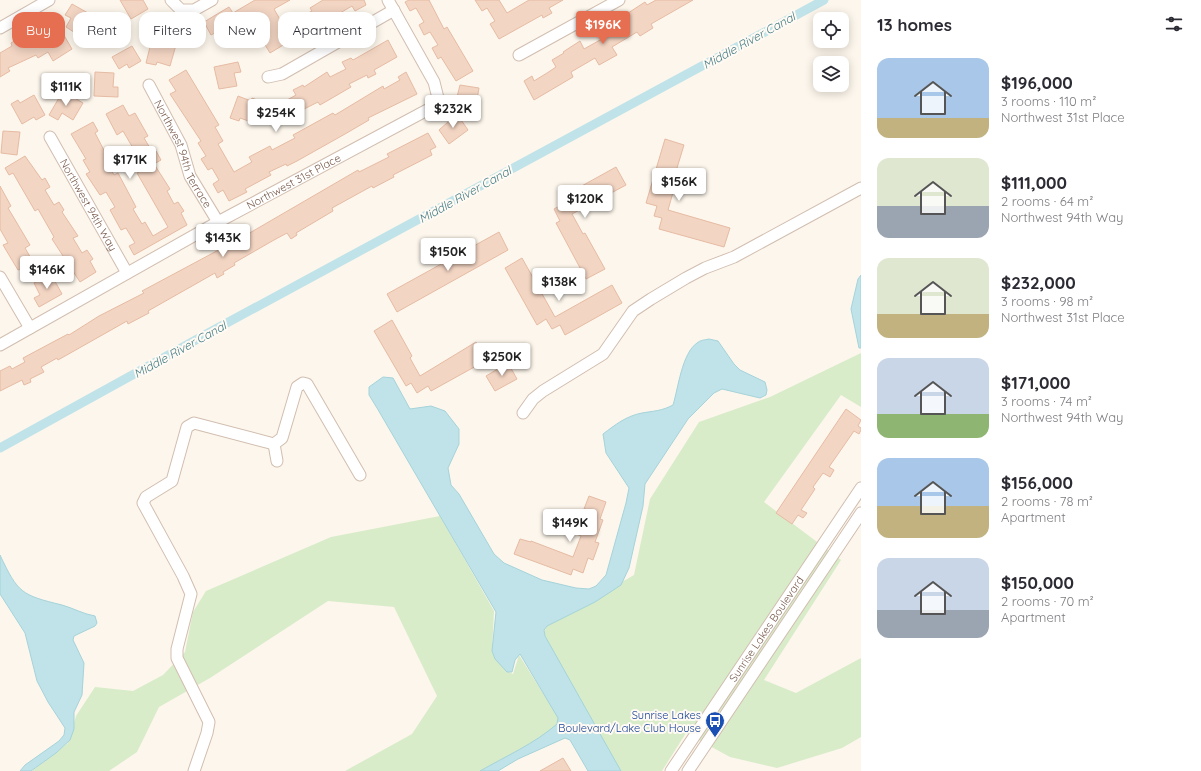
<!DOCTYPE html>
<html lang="en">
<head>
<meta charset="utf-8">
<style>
	:root { --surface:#fff; --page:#f2f2f3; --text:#2b2b33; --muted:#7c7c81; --accent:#e76f51 }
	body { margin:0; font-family:Quicksand,sans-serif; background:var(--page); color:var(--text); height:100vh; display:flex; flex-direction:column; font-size:15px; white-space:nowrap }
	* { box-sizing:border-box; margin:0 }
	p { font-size:13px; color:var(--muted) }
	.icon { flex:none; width:22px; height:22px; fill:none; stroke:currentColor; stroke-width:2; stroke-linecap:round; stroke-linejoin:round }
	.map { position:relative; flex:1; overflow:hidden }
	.drawer { display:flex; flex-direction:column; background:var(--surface); width:340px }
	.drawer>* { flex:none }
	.banner { position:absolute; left:12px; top:12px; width:380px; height:36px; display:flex; gap:8px }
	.tools { position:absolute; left:813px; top:12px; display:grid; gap:8px }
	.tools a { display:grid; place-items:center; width:36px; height:36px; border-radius:8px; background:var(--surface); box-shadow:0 2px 10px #0003; font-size:20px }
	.price { position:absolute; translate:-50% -34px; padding:0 9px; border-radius:4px; background:#fff; color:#222; font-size:13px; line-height:26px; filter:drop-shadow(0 1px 2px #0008) }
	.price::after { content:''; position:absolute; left:50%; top:24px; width:12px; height:9px; margin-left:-6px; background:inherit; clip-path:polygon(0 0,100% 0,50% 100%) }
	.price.selected { background:var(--accent); color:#fff }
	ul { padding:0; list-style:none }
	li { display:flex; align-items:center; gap:12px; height:100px; padding:0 16px }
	li span { display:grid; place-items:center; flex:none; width:112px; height:80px; border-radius:12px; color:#555 }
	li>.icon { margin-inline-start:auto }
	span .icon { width:48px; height:48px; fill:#fffc; stroke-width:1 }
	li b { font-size:17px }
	h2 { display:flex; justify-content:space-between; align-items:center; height:48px; padding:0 16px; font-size:17px }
	.tag { padding:0 14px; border-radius:12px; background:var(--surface); box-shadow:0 2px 10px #0003; font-size:14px; line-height:36px }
	.tag.selected { background:var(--accent); color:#fff }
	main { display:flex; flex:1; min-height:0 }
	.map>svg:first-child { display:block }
	.green { fill:#d8ecc9 }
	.water { fill:#bfe3e8; stroke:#a5d3da }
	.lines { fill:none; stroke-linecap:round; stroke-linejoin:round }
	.canal { stroke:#bfe3e8; stroke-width:9 }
	.building { fill:#f3d5c3; stroke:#e6bba3 }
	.minor-casing { stroke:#d1beb0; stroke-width:13 }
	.minor { stroke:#fff; stroke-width:11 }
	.labels { text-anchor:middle; stroke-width:4; stroke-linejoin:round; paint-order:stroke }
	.street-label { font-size:11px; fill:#7a5c4d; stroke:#fffaf3 }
	.transit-label { font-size:11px; fill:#164399; stroke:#fffaf3; text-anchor:end }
	.water-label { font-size:12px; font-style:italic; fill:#437c86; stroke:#fffaf3 }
</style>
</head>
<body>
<main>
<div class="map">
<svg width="861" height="771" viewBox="0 0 861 771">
	<rect width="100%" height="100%" fill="#fdf6ec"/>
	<path class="green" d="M861 353V407L841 395 764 502 841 560 764 680 796 693 861 658V737L842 748 777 768 730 757 686 733 662 771H621L563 724 490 771H345L412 734 437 696 394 607 328 601 210 678 159 707 137 752 109 771H32L68 743 76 716 95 687 133 691 163 675 185 652 193 612 206 591 331 537 440 516 494 611 492 652 505 670 513 674 519 655 544 695 570 681 543 635 547 625 634 575 650 499 699 422 770 397Z"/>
	<path class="water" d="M861 275V348H859L851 309 858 279Z
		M709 339 718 341 734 364 740 370 765 382 767 390 766 395 760 398 722 389 714 393 688 419 645 484 643 506 629 568 621 585 595 602 547 626 544 630 545 636 621 771H588L570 740 565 738 518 759 498 771H480C506 756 534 744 557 724L558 718 520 654 515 660 512 672H507L495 659 492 651 496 612 377 408 369 395V387L383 377 393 378 410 409 431 406 445 411 459 429V444L448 468 451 485 459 494 494 554 504 563 542 580 576 588 589 589 596 586 606 575 626 503 629 488 606 453 603 434C615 425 626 416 642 413 653 411 662 411 673 405 678 389 682 353 697 343 700 340 705 340 709 339Z
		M0 555C18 593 21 595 62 605 73 608 83 614 95 616L97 623 95 626 74 636 73 640 84 663 82 695 74 712V729L70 740 56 753 31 771H20L25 765 59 741 64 735 65 728 48 702 37 681 25 633 0 594Z"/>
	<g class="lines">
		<path class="canal" d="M0 448 212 331 824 0"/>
	</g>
	<path class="building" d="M120 0H143L148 9 131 19Z
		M255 0H290L274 9 282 23 293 17 295 20 312 11 310 8 323 0H364L366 5 355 11 352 6 340 13 343 18 334 23 331 18 316 26 319 32 309 37 308 35 296 41 295 38 270 53 253 25 234 36 228 26 211 35 204 22 229 7 233 13Z
		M409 0H429L444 29 447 27 473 71 456 81 441 57 438 59 432 48 438 45 430 32 424 35 419 25 424 22 416 8 410 11 405 2Z
		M475 0H499L507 13 529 0H563L549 8 552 13 543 18 542 15 499 39 490 24 495 21 487 8 482 11Z
		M656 0H693L651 24 653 28 640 36 637 32 612 47 617 55 599 65 595 58 571 72 573 77 534 100 524 81 532 76 534 81 547 73 556 67 552 60 564 53 563 52 580 41 584 49 609 35 605 28 645 2 647 5Z
		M72 4 88 13 77 34 66 27 71 18 65 15Z
		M48 30 53 38 62 32 72 49 53 61 48 52 38 58 36 55 8 68 10 71 0 77V53L12 46 11 43 19 38 21 41 33 35 35 37Z
		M152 39 176 45 170 66 157 62 156 65 146 63Z
		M388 40 397 57 374 70 376 74 368 78 367 75 349 84 351 87 320 105 318 102 304 109 303 107 276 121 268 106 278 100 280 104 296 95 293 90 303 85 304 87 327 72 330 77 346 69 342 62 351 58 353 60Z
		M132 46 141 61 129 68 127 64 119 69 112 57Z
		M238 62 241 72 234 73 237 86 219 89 214 67Z
		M186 70 219 125 215 127 223 141 218 144 234 172 252 162 249 157 270 146 272 150 295 138 293 135 333 113 335 115 383 86 384 89 400 80 398 77 406 72 417 94 368 118 369 120 345 134 297 161 287 166 286 164 269 172 271 175 245 189 247 192 229 201 223 190 218 193 213 184 219 180 212 168 208 170 201 159 206 156 198 143 201 141 170 94 176 91 169 80Z
		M95 72 114 73 113 87H118V97L94 96Z
		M460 85 479 88 475 111 451 106 453 96 457 97Z
		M63 91 83 103 73 120 62 113 58 120 49 115Z
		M34 95 45 115 36 120 34 117 22 124 11 104 18 100 20 103Z
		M238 96 251 101 252 98 262 102 254 123 240 118 239 121 230 118Z
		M123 105 129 116 135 113 148 136 144 138 153 153 156 151 161 160 154 164 170 189 167 191 174 204 178 202 184 211 181 213 187 225 134 255 129 246 135 243 126 228 121 230 110 210 115 207 106 192 100 195 86 174 90 172 83 160 86 159 71 134 93 122 98 131 95 133 107 156 104 158 114 175 118 173 136 207 133 209 142 224 145 222 153 236 168 227 137 173 139 172 134 163 140 160 123 131 117 135 106 114Z
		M457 114 468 130 449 144 439 130Z
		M3 131 20 132 17 155 1 153Z
		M428 133 436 147 430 150 432 155 393 175 394 177 373 188 372 186 332 208 333 211 296 233 297 235 291 239 287 233 274 240 234 263 235 265 223 272 224 274 217 278 215 273 148 311 149 313 128 324 127 321 58 360 57 358 41 367 44 372 30 379 31 382 24 385 22 380 0 391V371L10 366 12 369 25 362 23 358 68 334 69 335 99 316 144 293 142 291 241 238 358 170 359 172 389 157 387 154Z
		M665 139 684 145 673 181 676 182 668 210 730 228 724 247 659 229 662 218 654 216 657 206 646 203Z
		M25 156 42 180 45 178 50 187 45 190 54 205 59 202 64 210 62 212 78 236 73 238 82 253 87 250 93 259 90 261 96 272 80 282 52 239 54 237 38 209 35 211 13 173 9 175 5 168Z
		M616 167 626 185 572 214 583 234 585 233 605 269 586 279 556 223 560 221 554 209 563 204 560 198Z
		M0 186 11 206 8 208 30 245 25 248 36 267 27 272 25 267 18 270 3 245 8 243 0 229Z
		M499 232 508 250 397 312 387 294Z
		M522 258 555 317 612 285 622 303 565 335 560 325 552 329 546 319 537 325 505 268Z
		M51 274 62 294 39 307 34 298 40 295 34 283Z
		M392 320 412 356 410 358 420 376 476 342 487 360 431 391 428 386 417 393 411 383 406 386 374 331Z
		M508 363 517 379 495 391 486 376Z
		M846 409 861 420 858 426 861 428V430L859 434 854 431 829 467 834 470 830 477 823 473 813 487 815 489 801 510 807 513 803 518 798 515 792 524 776 513Z
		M589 496 606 502 600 519 603 520 595 542 599 543 593 560 588 558 583 573 573 569 571 575 514 554 520 539 531 542V541L573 557 581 536 576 534 586 509H584Z
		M563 758 571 771H540Z"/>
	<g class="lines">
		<defs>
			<g id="minor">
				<path d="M171 0 181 10H194L212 0"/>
				<path d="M0 28 49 0"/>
				<path d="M519 55 619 0"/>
				<path d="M268 77 282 74 394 10"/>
				<path id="s1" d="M149 85 181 145 190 176 218 222"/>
				<path id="s2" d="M50 137 127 273"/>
				<path d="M0 277 30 328"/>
				<path id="s3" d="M0 345 218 222 429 109 438 98 434 82 388 0"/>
				<path d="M523 413 533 399 543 391 603 354 633 311 651 299 686 278 705 268 734 257 861 188"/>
				<path d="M274 444 277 461"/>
				<path d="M194 771 207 733 209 722 177 658V649L191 594 183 576 143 503 146 497 172 481 187 427 194 423 274 444 282 438 297 387 303 383 307 384 360 475"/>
				<path id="s4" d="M671 771 861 488"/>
				<path d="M688 771 861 513"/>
			</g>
		</defs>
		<use href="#minor" class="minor-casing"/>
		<use href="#minor" class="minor"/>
	</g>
	<defs>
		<symbol id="bus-pin" viewBox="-11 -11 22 30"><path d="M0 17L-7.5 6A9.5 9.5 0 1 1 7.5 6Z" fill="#1a4fb4" stroke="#fffaf3"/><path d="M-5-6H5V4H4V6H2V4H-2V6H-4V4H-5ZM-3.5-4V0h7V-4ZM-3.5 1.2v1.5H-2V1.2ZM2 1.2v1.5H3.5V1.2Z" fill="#fff"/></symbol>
	</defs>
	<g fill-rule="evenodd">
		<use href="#bus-pin" x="704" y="710" width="22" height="30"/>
	</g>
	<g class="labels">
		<g class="street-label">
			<text dy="4" stroke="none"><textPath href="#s1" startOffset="77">Northwest 94th Terrace</textPath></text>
			<text dy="4" stroke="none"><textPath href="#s3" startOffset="336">Northwest 31st Place</textPath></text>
			<text dy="4" stroke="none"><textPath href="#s2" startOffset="78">Northwest 94th Way</textPath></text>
			<text dy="4" stroke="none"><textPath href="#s4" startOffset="171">Sunrise Lakes Boulevard</textPath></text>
		</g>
		<g class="transit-label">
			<text x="701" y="719">Sunrise Lakes<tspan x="701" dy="13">Boulevard/Lake Club House</tspan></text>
		</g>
		<g class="water-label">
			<text transform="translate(749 41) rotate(-29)" y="4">Middle River Canal</text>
			<text transform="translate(465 195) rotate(-29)" y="4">Middle River Canal</text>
			<text transform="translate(180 350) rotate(-29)" y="4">Middle River Canal</text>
		</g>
	</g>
</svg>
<div class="tools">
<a><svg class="icon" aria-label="locate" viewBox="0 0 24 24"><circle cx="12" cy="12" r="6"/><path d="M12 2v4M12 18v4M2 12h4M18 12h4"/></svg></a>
<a><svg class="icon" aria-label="layers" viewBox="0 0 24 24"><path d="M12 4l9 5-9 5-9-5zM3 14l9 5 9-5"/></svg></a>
</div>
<b class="price selected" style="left:603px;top:45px">$196K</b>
<b class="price" style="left:66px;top:107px">$111K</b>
<b class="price" style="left:453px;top:129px">$232K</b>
<b class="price" style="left:276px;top:133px">$254K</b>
<b class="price" style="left:130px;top:180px">$171K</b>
<b class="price" style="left:679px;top:202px">$156K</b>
<b class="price" style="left:585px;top:219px">$120K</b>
<b class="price" style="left:223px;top:258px">$143K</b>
<b class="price" style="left:448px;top:272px">$150K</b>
<b class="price" style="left:47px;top:290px">$146K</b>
<b class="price" style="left:559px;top:302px">$138K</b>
<b class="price" style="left:502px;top:377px">$250K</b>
<b class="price" style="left:570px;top:543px">$149K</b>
<div class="banner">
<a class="tag selected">Buy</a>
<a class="tag">Rent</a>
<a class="tag">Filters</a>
<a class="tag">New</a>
<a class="tag">Apartment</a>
</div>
</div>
<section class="drawer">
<h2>13 homes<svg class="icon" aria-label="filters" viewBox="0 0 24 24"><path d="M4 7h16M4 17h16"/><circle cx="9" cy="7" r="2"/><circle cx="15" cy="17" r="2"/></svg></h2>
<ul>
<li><span style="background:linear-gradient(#a9c7e8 75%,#c2b280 0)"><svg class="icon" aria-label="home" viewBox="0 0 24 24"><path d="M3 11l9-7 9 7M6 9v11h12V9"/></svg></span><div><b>$196,000</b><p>3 rooms · 110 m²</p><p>Northwest 31st Place</p></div></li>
<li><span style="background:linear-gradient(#dfe7d0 60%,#9aa5b1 0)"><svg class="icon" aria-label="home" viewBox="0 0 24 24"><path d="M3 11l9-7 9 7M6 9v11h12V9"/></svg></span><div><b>$111,000</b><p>2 rooms · 64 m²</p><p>Northwest 94th Way</p></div></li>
<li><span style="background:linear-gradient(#dfe7d0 70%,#c2b280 0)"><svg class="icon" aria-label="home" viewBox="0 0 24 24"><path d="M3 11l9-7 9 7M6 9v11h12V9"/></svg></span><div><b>$232,000</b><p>3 rooms · 98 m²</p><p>Northwest 31st Place</p></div></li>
<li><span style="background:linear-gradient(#c9d6e8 70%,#8fb573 0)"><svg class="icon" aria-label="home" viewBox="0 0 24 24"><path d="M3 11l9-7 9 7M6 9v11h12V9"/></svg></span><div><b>$171,000</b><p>3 rooms · 74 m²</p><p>Northwest 94th Way</p></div></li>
<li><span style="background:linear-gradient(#a9c7e8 60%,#c2b280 0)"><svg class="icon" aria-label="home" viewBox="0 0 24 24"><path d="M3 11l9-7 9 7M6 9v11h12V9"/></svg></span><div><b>$156,000</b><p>2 rooms · 78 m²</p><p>Apartment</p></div></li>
<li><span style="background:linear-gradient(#c9d6e8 65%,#9aa5b1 0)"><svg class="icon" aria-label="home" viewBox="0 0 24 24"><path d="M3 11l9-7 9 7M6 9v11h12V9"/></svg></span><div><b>$150,000</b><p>2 rooms · 70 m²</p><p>Apartment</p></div></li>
</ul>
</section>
</main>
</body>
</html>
